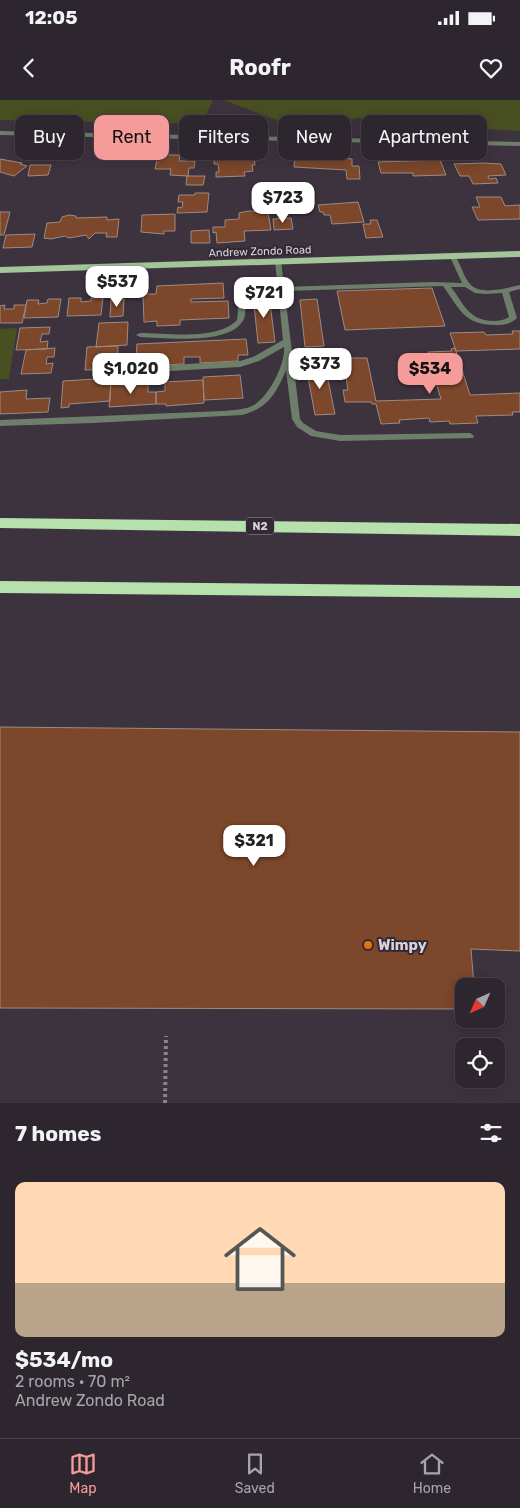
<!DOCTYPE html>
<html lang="en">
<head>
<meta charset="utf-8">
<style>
	:root { --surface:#2e262f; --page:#3a323b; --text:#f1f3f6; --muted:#a7a5aa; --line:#49434b; --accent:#f59b99 }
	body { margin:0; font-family:Rubik,sans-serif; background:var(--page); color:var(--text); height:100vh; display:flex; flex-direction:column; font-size:19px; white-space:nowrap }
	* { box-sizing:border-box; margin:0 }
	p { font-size:16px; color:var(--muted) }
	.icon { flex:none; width:28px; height:28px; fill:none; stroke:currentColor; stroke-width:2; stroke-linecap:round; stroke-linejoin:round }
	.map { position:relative; height:1003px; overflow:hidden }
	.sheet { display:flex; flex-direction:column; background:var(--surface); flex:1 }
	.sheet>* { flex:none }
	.guide { position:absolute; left:15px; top:15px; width:490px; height:45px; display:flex; gap:10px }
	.needle { width:32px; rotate:225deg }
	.buttons { position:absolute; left:455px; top:878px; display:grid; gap:10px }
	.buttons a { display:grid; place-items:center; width:50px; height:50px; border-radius:10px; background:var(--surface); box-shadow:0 2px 12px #0003,0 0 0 1px var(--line); font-size:25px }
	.price { position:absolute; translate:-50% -42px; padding:0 11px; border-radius:10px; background:#fff; color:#222; font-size:16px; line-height:32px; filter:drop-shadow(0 1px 2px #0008) }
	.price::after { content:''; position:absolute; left:50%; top:30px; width:15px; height:11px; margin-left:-8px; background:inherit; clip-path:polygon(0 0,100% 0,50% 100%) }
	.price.selected { background:var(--accent); color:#111 }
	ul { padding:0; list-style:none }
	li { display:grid; align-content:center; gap:10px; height:265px; padding:0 15px }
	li+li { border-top:1px solid var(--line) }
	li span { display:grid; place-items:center; height:155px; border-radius:10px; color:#555 }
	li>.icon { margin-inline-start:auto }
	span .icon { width:90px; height:90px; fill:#fffc; stroke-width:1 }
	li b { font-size:21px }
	h2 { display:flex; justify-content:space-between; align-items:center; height:60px; padding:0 15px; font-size:21px }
	.chip { padding:0 18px; border-radius:10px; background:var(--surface); box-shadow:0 2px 12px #0003,0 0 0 1px var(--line); font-size:18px; line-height:45px }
	.chip.selected { background:var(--accent); color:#111 }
	.status { display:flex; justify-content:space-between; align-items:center; height:35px; padding:0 25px; background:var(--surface); direction:ltr }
	.status svg { height:14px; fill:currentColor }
	header { display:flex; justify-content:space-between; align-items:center; height:65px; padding:0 15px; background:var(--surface); font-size:22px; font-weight:700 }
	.tabs { display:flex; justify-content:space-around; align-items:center; height:70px; border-top:1px solid var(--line); background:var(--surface); font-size:14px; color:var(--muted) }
	.tabs a { display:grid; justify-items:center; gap:2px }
	.tabs .selected { color:var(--accent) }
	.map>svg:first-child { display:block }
	.green { fill:#485021 }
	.building { fill:#7c472b; stroke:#9d8b82 }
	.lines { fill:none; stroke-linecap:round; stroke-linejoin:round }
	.path { stroke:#8c838d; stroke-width:4; stroke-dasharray:3 3; stroke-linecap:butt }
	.lane { fill:#6d7f6a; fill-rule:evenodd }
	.street { fill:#6d7f6a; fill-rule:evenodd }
	.primary { fill:#a2c59a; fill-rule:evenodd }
	.highway { fill:#b6e1ad; fill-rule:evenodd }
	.food-dot { fill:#e8710a; stroke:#322935; stroke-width:2 }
	.labels { text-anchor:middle; stroke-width:4; stroke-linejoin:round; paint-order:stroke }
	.far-street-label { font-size:11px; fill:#d9d2da; stroke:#322935 }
	.shield { fill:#322935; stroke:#a79fa8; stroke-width:1 }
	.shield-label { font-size:11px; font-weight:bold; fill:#d9d2da }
	.near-poi-label { font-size:15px; font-weight:bold; fill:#d9d2da; stroke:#322935; text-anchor:start }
</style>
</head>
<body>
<div class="status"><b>12:05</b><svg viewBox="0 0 49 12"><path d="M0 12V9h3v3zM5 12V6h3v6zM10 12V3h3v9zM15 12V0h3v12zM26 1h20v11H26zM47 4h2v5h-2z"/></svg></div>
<header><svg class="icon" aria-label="back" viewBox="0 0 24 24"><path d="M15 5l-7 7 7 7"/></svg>Roofr<svg class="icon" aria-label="heart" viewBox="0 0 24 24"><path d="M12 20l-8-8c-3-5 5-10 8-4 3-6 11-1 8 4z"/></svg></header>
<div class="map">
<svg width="520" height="1003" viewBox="0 0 520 1003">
	<rect width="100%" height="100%" fill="#3d333f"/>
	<path class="green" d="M0 0H213L202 24 0 20Z
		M224 0H520V31L419 25 388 14 294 27Z
		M17 228 9 279H0V229Z"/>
	<path class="building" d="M234 53 242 55H254L255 65H252L253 71 244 72 245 76 216 77V72H219L218 64H214V61L218 60 217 56 232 55Z
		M295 53 305 55H344V58L352 59V66H359L360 79H347L346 70 294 67Z
		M158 55H180L179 61H195L194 68H189L188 76 170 75 171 69H155Z
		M0 59 22 63 20 64 27 66 14 76 0 72Z
		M440 60 446 75 413 76V73H381L378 62Z
		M483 63 501 64 506 75 488 76 489 79 496 78 498 83 473 84 469 76H460L454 64Z
		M30 65H51L48 75 28 76Z
		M187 76H205L203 85H186Z
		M195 93H209L207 112 177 113 178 107 182 108 183 102H178L179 95H195Z
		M476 97H501L505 106 520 105V119L478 120 472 107H480Z
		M358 102 364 122 332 124 330 115H324L323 112H320L318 105Z
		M248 111 268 112 271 130 244 131 245 141 217 143 216 132 213 133V127H225V120L239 119V113Z
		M0 112H10L4 135H0Z
		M175 114V131H164V134L141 132 142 115Z
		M69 115 76 116V118L107 117V120L119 119 117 137H106L107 133H95L89 139 86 135 69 138 65 136 51 139 44 138 47 123 60 122 62 117Z
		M291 118 293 129 274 130 273 119Z
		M370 120H377L383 137 366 138 363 124H371Z
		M209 130 210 143H191V131Z
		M35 134 32 147 3 148 6 135Z
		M223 183 224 198 191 199V202L228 201 229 218 180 220V225L157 226V221L144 222 143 194H156L157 186Z
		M432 188 445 226 345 230 337 191Z
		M253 195H269L275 242 258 243Z
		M103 197 101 215 67 216 69 198H81V202L91 201V198Z
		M48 199H61L58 217 24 218 27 200H39L38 204 47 203Z
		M111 199H124L123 216 110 217Z
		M317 199 324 246 305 247 300 200Z
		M5 205 4 209H14V205H26L22 223H0V206Z
		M128 222 127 245 96 247 99 223Z
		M50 227 49 234H42L40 242 48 241 47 249 16 250 20 228Z
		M512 231H520V249L456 251 450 233 484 232 486 235 513 234Z
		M246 239 248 255H238V261L200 263V257H184V264L146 266V259H136L137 244Z
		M118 246 117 269 85 270 87 247Z
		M55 248 54 257H47L46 264 53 263 51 273 21 274 26 250Z
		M455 248 470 295 520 293V312H512L513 315 476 316 478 323 450 324 449 321 430 322 429 318 399 320 400 323 381 324 376 304H372L371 302H345L343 290H348L345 270H340L338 258H367L376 301 441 299 436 283H441L435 264H431L428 252 452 251 451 249Z
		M325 265 335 314 315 315 306 266Z
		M240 275 243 298 204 300 203 277Z
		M111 278 110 301 69 304V307L61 308 63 281Z
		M203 280 204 303 166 306V304H156V292L165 291V282Z
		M121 281V285L148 282V292H156V304L109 307 111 282Z
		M27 290 26 299 50 298 48 312 0 314V292Z
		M0 627 520 632V851L471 849 474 886H464V909L0 908Z"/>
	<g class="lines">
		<path class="path" d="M165 1003 166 936"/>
		<path class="lane" d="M451 156H455C461 164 463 176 470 184 481 196 506 188 520 185V189L509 192 517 218C511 224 503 225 495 225 464 225 459 208 443 186L253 192 245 199C245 207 247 216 242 222 227 245 165 238 140 237L136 235 140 233C167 233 217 241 237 220 240 204 233 195 252 188L432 182 462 183 450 157ZM451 187H465L475 193 485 194 502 193 509 217C504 220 499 221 493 221 468 220 464 204 451 187Z"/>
		<path class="street" d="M0 31 520 42V46L0 35Z
			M278 159 281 161 300 319 303 323 316 331 340 335 470 333 474 336 473 338 340 341 311 336 297 327 292 319 286 270C276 294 268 308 242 315L93 323 0 326V320L223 311C233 310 245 310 254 305 269 296 286 263 284 247L259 261 240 267 152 272 148 269 152 266 240 261 253 257 283 240 275 161Z"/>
		<path class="primary" d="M520 151V157L0 173V167Z"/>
		<path class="highway" d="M0 418 520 424V436L0 428Z
			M0 481 520 486V498L0 493Z"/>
	</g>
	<circle class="food-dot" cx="368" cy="845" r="5"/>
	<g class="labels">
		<g class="far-street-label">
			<text transform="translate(260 151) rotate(-2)" y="4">Andrew Zondo Road</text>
		</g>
		<rect class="shield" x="246" y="417.5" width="28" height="17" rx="4"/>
		<g class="shield-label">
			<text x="260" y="430">N2</text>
		</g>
		<g class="near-poi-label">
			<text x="378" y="850">Wimpy</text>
		</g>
	</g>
</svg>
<div class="buttons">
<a><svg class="needle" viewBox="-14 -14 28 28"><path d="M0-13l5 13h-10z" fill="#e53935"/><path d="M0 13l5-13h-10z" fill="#a7a5aa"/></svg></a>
<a><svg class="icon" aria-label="locate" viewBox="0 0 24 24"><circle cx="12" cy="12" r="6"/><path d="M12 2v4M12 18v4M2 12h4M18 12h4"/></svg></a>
</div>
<b class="price" style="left:283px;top:124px">$723</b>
<b class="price" style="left:117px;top:208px">$537</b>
<b class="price" style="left:264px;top:219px">$721</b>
<b class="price" style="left:320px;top:290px">$373</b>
<b class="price" style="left:131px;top:295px">$1,020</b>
<b class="price selected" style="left:430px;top:295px">$534</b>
<b class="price" style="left:254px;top:767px">$321</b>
<div class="guide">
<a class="chip">Buy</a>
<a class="chip selected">Rent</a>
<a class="chip">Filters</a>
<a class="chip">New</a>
<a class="chip">Apartment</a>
</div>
</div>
<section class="sheet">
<h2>7 homes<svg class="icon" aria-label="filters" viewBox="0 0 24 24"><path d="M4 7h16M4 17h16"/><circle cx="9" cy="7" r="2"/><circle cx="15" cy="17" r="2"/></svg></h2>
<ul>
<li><span style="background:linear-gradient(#ffd9b3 65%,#b9a48a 0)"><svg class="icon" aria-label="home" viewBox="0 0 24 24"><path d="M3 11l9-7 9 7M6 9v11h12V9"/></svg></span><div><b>$534/mo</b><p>2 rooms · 70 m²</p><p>Andrew Zondo Road</p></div></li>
</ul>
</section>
<nav class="tabs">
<a class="selected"><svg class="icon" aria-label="map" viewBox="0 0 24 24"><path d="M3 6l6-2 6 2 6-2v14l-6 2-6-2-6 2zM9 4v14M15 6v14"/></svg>Map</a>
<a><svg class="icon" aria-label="saved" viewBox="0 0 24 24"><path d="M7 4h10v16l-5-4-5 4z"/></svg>Saved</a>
<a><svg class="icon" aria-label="home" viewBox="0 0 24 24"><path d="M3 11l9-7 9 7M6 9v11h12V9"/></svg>Home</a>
</nav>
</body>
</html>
